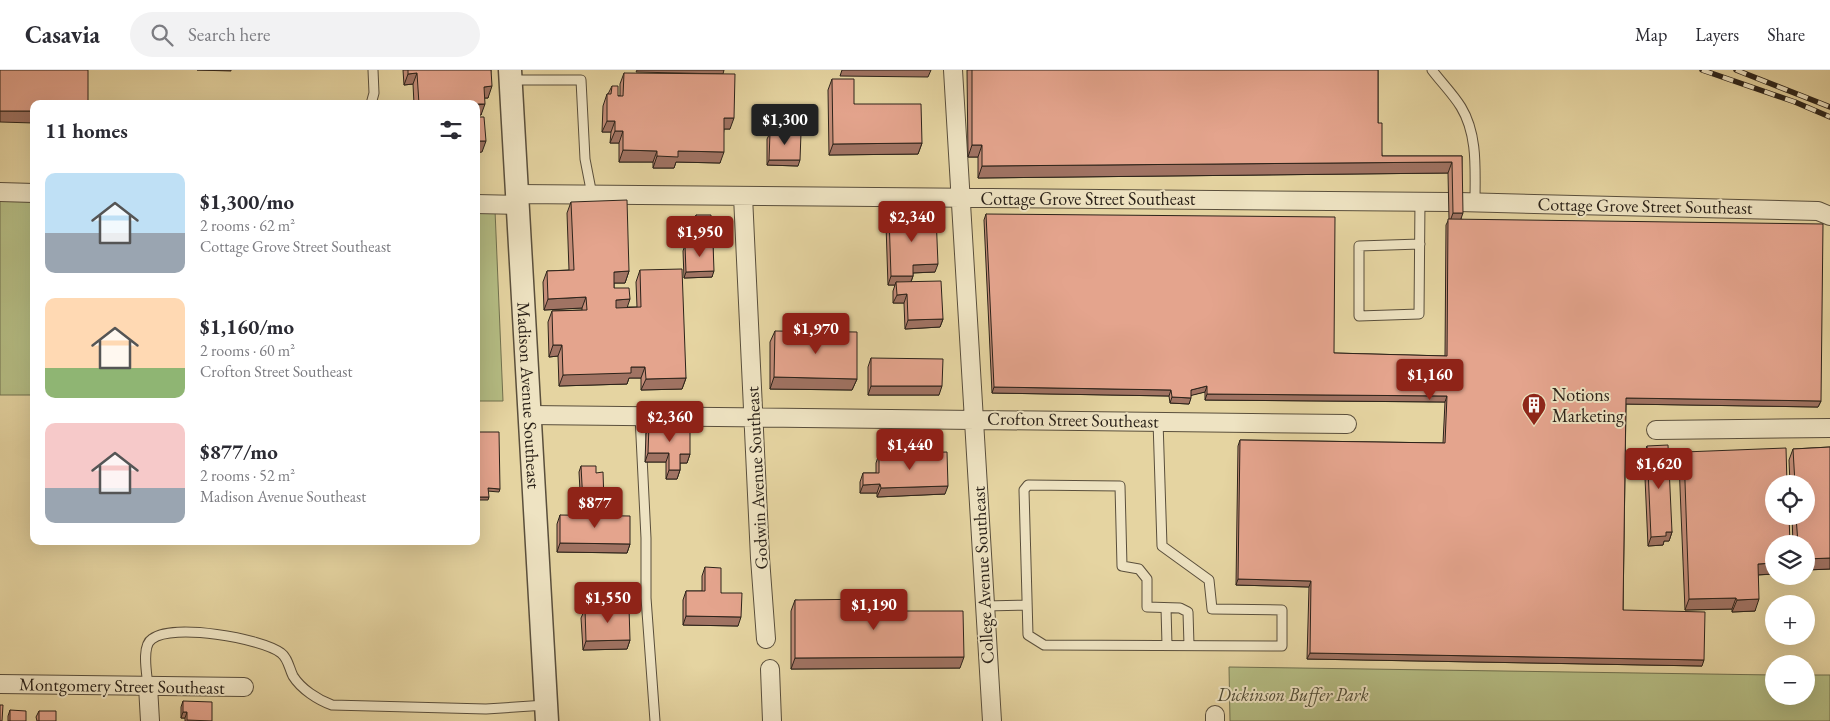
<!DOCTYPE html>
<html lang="en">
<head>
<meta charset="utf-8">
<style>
	:root { --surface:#fff; --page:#f2f2f3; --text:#2b2b33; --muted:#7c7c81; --line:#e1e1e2; --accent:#8f2418 }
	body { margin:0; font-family:"EB Garamond",serif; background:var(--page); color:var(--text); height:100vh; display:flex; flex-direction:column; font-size:19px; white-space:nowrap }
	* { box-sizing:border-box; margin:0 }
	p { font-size:16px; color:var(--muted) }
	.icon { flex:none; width:28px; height:28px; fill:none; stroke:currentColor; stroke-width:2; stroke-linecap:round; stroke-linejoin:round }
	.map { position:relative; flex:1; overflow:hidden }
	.side { position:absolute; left:30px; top:30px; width:450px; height:445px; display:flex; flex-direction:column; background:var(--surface); border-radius:10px; box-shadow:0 5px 20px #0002 }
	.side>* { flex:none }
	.tools { position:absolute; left:1765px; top:405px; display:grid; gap:10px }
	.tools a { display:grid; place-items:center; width:50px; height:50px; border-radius:50%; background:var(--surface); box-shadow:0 5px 20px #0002; font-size:25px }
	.price { position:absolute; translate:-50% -42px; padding:0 11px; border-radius:5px; background:var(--accent); color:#fff; font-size:16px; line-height:32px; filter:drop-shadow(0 1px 2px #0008) }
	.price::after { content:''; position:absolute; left:50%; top:30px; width:15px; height:11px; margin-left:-8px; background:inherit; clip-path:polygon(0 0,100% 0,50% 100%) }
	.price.on { background:#222; color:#fff }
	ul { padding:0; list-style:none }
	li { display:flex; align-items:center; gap:15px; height:125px; padding:0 15px }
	li span { display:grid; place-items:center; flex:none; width:140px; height:100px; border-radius:10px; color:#555 }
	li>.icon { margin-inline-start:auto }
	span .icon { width:60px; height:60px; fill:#fffc; stroke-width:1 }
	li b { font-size:21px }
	h2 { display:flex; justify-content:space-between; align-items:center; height:60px; padding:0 15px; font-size:21px }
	header { display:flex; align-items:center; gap:30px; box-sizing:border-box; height:70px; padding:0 25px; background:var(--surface); border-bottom:1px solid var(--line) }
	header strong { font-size:24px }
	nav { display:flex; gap:28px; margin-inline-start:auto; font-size:18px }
	.search { width:350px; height:45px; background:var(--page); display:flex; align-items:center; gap:12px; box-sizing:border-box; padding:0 18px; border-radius:28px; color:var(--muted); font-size:19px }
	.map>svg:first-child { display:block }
	.green { fill:#b5bd84; stroke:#70704f }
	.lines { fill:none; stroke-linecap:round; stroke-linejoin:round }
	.service-casing { stroke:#5a4f3c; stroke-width:11 }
	.minor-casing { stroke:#5a4f3c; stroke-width:20 }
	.tertiary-casing { stroke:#5a4f3c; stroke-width:25 }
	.service { stroke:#eee3c2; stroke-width:9 }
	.minor { stroke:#eee3c2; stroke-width:18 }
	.tertiary { stroke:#eee3c2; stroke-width:22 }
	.rail-casing { stroke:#2c231a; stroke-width:5.5 }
	.rail { stroke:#eee3c2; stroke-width:4; stroke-dasharray:11; stroke-linecap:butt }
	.wall { fill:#c48d79; stroke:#2c231a }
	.shaded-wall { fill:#a07363; stroke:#2c231a }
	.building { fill:#e4a48d; stroke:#2c231a }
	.labels { text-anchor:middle; stroke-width:4; stroke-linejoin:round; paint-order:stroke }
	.street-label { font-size:18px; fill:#2c231a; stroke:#eee3c2 }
	.poi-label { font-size:18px; fill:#2c231a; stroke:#eee3c2; text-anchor:start }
	.park-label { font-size:18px; font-style:italic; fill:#4e4a34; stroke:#eee3c2 }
</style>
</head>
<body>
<header>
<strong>Casavia</strong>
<div class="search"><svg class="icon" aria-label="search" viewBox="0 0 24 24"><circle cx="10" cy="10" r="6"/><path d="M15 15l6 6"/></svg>Search here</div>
<nav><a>Map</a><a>Layers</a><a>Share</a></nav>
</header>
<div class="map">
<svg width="1830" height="651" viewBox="0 0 1830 651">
	<rect width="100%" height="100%" fill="#e5d4a1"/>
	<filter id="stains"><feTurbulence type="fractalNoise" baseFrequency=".004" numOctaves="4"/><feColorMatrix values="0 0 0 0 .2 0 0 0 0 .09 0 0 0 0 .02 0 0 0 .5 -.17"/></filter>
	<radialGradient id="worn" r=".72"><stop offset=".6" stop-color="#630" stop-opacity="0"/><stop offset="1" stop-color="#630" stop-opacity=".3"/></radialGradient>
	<path class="green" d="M0 127 34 128V325H0Z
		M476 139 495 140 503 331H476Z
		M1229 597 1774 605V626H1806V605H1830V651H1230Z"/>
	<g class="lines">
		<defs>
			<path id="service" d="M1432 0C1441 12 1453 24 1461 37 1478 65 1475 100 1475 132
				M511 10H581L585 89 592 125
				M371 34 374 23 373 0
				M1420 174 1359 176V246L1419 244 1420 131
				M640 346 646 468V528L655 651
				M1158 351 1162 476 1209 510 1212 539 1282 540V576L1044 575 1028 565 1024 420 1028 415 1120 416 1122 496 1139 499 1147 509V537L1180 538 1188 542 1189 575
				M985 536 1027 535
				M1166 538 1167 575
				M148 616C147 604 141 576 152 569 172 553 261 568 281 583 288 588 289 598 293 606 301 619 318 630 332 635L486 639 546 635"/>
			<path id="minor" d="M953 0 992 651
				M0 122 34 123
				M517 124 1449 132
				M743 126 760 488 766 569
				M1459 132 1818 141 1830 146
				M476 134 517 135
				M529 345 1347 354
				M1656 360 1830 358
				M770 599 772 651
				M0 614 244 617
				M148 616 150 651
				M1215 645V651"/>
			<g id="tertiary">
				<path id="s1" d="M510 0 547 651"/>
			</g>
		</defs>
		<use href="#service" class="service-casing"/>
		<use href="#minor" class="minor-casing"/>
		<use href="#tertiary" class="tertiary-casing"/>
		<use href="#service" class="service"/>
		<use href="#minor" class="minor"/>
		<use href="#tertiary" class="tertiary"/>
		<defs>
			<path id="rail" d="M1702 0 1795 32 1830 47
				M1736 0 1830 37"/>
		</defs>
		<use href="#rail" class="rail-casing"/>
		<use href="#rail" class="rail"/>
	</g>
	<path class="wall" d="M403 0H491L488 28H484L481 45 476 34H414L413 14 404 15Z
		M967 0H1378V53L1382 86H1462L1461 149 1821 331 1818 337 1626 334 1623 540 1702 596 1307 589 1309 517 1236 515 1238 376 1240 370 1443 373 1445 332 1205 330V322L1191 325 1189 334 1170 333 1169 326 992 323 984 150 986 144 1334 283 1445 286 1446 155 1449 149 1448 103 978 108V87H968Z
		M624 3 730 59H724L720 93 676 92 674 98H653V92H619V73H610L611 62H602L603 36 607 24H608L612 16 618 26H620V14Z
		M832 9 854 34 922 73 918 84 829 85 828 20Z
		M770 63 798 96 767 95V69Z
		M571 132 629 201 625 213H614V218L627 237H637L636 212 640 200 686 308 682 319 641 320V308H629L627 314 559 316 558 286 549 287 548 252 552 241 582 240V238L544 240 543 212 547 201 569 200 567 143Z
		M696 145 711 152 715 177H713L712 207 684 208 683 181 685 175 698 174V169H689L688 160 690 154H694L693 151Z
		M889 146 935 202 913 203V206L911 212 943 249 940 257 905 259 904 233H893V221L895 215H888L886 155Z
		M775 261 857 309 852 320 770 319V272Z
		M871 288 939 325H868V297Z
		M649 355 690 384 687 393H680V400L677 409H666V392H645L646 364Z
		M1647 376 1672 462 1669 471H1664L1663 475 1648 476 1644 385Z
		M1830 377V499L1806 500V474H1793L1792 446H1806V414H1790L1789 390 1793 379Z
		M1684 382 1774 474V504L1758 505 1755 541 1732 542V539L1685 540 1679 393Z
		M879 384 945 424 877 427V423H860V412L863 403H876V393Z
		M581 396 596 403 604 432 602 438 581 439 579 402Z
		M560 445 630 474 627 483 557 482V454Z
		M705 497 721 523 738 556 683 555V530L686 521H702V506Z
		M795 530 881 541 960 598 791 599V541Z
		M585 539 630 570 627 579 583 580 581 548Z
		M183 631 212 651H185V648H181V637Z
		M10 640 26 651H8V646Z
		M39 641 56 651H37L36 647Z"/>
	<path class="shaded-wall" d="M197 0H231V1Z
		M637 0H724L723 4 636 2Z
		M842 0H931L928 7 840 6Z
		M417 3 413 14 404 15 408 4Z
		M492 16 488 28H480L484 17Z
		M485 34 481 45 476 46V35Z
		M0 41H34V53L0 52Z
		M724 48H734L730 59H720Z
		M607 51H615L611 62H602Z
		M615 61H623L619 73H610Z
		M476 71H486L482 82 476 83Z
		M922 73 918 84 829 85 833 74Z
		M972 75H982L978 87H968Z
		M623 80 657 81 653 92H619Z
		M678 81 724 82 720 93 676 92 674 98H653L657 86Z
		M769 90H800L798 96 767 95Z
		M1452 92 1448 103 978 108 982 96Z
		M1453 143H1463L1459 154H1449Z
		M700 163 698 169H689L691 164Z
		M700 171H717L715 177H698Z
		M938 194 935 202 910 203 913 195Z
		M629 201 625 213H610L614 202Z
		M714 201 712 207 684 208 686 202Z
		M891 206H913L910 214 896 212 895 215H888Z
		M907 224 904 233H893L897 225Z
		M586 227 582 238 544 240 548 229Z
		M630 229 626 241H612L616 230Z
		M943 249 940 257 905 259 908 250Z
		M553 275H562L558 286 549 287Z
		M631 297H645L641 308H629L627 314 559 316 563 305Z
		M774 307 857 309 852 320 770 319Z
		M686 308 682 319 641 320 646 309Z
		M871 316H942L939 325H868Z
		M1207 316 1205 322 1189 326 1191 320Z
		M994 317 1171 320 1169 326 992 323Z
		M1207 324 1447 326 1445 332 1205 330Z
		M1172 327 1191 328 1189 334 1170 333Z
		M1626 328 1821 331 1818 337 1623 334Z
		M648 383H669L666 392H645Z
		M680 384H690L687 393H677Z
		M669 400H680L677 409H666Z
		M880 414 877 423H860L863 415Z
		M948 416 945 424 877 427 881 418Z
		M488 418 500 419 499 422 487 421Z
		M476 427H489L488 430H476Z
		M604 432 602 438 581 439 583 433Z
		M1666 462H1672L1669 471H1664L1663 475 1648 476 1651 467Z
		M560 473 630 474 627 483 557 482Z
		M1830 488V499L1806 500V489Z
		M1774 493V504L1754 505 1758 494Z
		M1238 509 1311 511 1309 517 1236 515Z
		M1736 528 1732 539 1685 540 1689 529Z
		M1759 529 1755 541 1732 542 1737 530Z
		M686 546 741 547 738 556 683 555Z
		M630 570 627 579 583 580 586 571Z
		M1310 583 1704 590 1702 596 1307 589Z
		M964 587 960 598 791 599 795 588Z
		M183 642H187L185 648H181Z"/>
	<path class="building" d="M0 0H88V34H34V41H0Z
		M408 0H491L492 16 484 17 485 34H419L417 3 408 4Z
		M972 0H1378V53H1382V86H1462L1463 143H1453L1452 92 982 96V75H972Z
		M624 3 735 4 734 48H724V82L678 81V87L657 86V81L623 80V61H615V51H607V24H611L612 16H618V26H623Z
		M832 9H854V34H921L922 73 833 74Z
		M476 47H484L486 71H476Z
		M770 63H801L800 90H769Z
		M627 130 629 201 614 202V218H629L630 229 616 230V238L641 237 640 200 682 199 686 308 646 309 645 297H631V303L563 305 562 275H553L552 241 587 240 586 227 548 229 547 201 574 200 571 132Z
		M986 144 1335 147 1334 283 1447 286 1448 149 1823 154 1821 331 1626 328 1623 540 1705 542 1704 590 1310 583 1311 511 1238 509 1240 370 1445 373 1447 326 1207 324V316L1191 320V328L1172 327 1171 320 994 317Z
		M696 145H711V152H717V171H700V163L691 164 690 154H696Z
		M936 145 938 194 913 195V206H891L889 146Z
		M713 173 714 201 686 202 685 175Z
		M941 211 943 249 908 250 907 224 897 225 896 212Z
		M775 261 857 262V309L774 307Z
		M871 288 943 289 942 316H871Z
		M649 355 690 357V384H680V400H669V383H648Z
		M476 362H499L500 419 488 418 489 427H476Z
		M1668 375 1672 462H1666V466L1651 467 1647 376Z
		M1830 377V488L1806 489V474H1798L1796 446H1806V414H1795L1793 379Z
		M1786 378 1787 414H1774V446H1789L1790 474H1774V493L1758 494 1759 529 1737 530 1736 528 1689 529 1684 382Z
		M947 382 948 416 881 418 880 414 863 415V403H879V384Z
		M581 396H596V403L603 402 604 432 583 433Z
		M560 445 630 446V474L560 473Z
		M705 497 721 498V523H742L741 547 686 546V521H705Z
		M881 529V541H963L964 587 795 588V530Z
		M629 538 630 570 586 571 585 539Z
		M183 631 212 632V651L187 650V642H183Z
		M0 635H3L2 651H0Z
		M10 640 26 641V651H10Z
		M39 641H56V651H39Z"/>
	<defs>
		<symbol id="building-pin" viewBox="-11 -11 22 30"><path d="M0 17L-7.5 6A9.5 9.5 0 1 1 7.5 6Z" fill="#8f2418" stroke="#eee3c2"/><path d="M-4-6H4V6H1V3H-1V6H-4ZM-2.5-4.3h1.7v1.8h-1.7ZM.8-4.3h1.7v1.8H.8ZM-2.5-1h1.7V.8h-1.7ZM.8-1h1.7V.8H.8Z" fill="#fff"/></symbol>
	</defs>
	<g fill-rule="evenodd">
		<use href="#building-pin" x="1520" y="321" width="28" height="38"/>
	</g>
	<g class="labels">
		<g class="street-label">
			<text x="1088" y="135">Cottage Grove Street Southeast</text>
			<text transform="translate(1645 136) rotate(1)" y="6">Cottage Grove Street Southeast</text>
			<text dy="6" stroke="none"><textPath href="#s1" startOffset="326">Madison Avenue Southeast</textPath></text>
			<text transform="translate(1073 350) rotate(1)" y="6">Crofton Street Southeast</text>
			<text transform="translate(757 408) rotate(-93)" y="6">Godwin Avenue Southeast</text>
			<text transform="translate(983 505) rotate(-93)" y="6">College Avenue Southeast</text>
			<text transform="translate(122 616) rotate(1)" y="6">Montgomery Street Southeast</text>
		</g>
		<g class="poi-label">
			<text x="1552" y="331">Notions<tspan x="1552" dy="21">Marketing</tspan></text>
		</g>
		<g class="park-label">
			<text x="1293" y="631">Dickinson Buffer Park</text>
		</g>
	</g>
	<rect width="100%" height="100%" filter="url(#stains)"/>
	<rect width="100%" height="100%" fill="url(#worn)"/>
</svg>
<div class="tools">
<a><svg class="icon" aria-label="locate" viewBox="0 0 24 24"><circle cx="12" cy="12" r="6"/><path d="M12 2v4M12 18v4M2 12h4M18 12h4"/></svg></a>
<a><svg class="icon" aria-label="layers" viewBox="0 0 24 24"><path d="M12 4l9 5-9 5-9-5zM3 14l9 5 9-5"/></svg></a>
<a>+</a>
<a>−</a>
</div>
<b class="price on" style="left:785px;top:76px">$1,300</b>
<b class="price" style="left:912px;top:173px">$2,340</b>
<b class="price" style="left:700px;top:188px">$1,950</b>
<b class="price" style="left:816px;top:285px">$1,970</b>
<b class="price" style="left:1430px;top:331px">$1,160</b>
<b class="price" style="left:670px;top:373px">$2,360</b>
<b class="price" style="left:910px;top:401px">$1,440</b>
<b class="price" style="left:1659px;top:420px">$1,620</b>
<b class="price" style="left:595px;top:459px">$877</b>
<b class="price" style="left:608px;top:554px">$1,550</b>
<b class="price" style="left:874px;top:561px">$1,190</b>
<section class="side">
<h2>11 homes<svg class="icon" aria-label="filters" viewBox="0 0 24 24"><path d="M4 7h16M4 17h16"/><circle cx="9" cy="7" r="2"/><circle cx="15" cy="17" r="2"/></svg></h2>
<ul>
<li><span style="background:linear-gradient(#bfe0f5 60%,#9aa5b1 0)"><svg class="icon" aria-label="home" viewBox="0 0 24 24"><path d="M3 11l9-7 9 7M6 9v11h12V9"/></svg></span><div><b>$1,300/mo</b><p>2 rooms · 62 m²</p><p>Cottage Grove Street Southeast</p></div></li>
<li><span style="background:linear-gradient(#ffd9b3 70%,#8fb573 0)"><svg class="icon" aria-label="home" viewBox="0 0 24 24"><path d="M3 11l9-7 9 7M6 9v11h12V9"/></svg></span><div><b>$1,160/mo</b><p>2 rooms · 60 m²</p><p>Crofton Street Southeast</p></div></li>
<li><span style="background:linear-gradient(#f6c9c9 65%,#9aa5b1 0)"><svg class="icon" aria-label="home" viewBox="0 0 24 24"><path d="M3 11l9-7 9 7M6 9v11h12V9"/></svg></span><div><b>$877/mo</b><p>2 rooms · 52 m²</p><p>Madison Avenue Southeast</p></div></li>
</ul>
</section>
</div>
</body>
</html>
